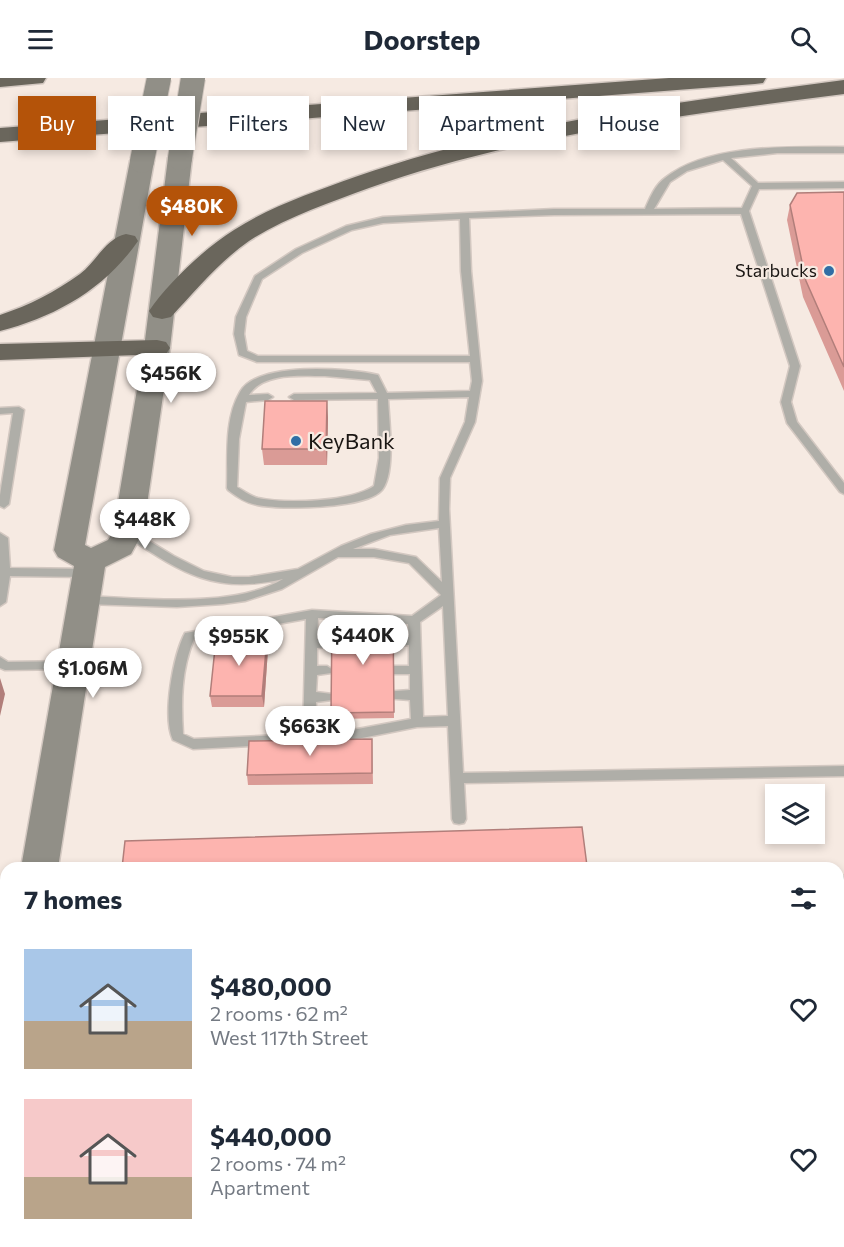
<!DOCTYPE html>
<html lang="en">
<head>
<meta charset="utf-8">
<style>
	:root { --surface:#fff; --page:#f2f2f3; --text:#1f2937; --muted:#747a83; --accent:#b45309 }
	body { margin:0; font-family:Commissioner,sans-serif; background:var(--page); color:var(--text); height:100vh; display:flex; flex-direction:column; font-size:22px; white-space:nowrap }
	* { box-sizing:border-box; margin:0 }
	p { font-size:20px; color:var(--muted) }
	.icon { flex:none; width:33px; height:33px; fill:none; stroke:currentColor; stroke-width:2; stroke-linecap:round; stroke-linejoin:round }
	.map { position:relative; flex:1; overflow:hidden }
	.details { position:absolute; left:0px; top:784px; width:844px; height:386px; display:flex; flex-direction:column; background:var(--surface); border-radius:18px 18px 0 0; box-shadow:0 3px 9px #0003 }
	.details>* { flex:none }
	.guide { position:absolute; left:18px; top:18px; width:808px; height:54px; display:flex; gap:12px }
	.fabs { position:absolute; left:765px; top:706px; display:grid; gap:12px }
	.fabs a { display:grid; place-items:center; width:60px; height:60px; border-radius:0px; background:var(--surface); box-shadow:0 3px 9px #0003; font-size:30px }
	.price { position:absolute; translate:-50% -51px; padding:0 14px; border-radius:21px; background:#fff; color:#222; font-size:20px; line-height:39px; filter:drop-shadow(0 2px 3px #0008) }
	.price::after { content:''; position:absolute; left:50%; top:36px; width:18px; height:14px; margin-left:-9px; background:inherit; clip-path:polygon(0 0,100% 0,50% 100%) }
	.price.active { background:var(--accent); color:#fff }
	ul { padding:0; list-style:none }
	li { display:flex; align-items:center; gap:18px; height:150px; padding:0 24px }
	li span { display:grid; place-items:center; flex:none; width:168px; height:120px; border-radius:0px; color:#555 }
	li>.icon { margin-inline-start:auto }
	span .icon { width:72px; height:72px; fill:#fffc; stroke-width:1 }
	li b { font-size:26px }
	h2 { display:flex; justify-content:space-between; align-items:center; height:72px; padding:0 24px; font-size:26px }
	.chip { padding:0 21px; border-radius:0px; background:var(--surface); box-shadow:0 3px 9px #0003; font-size:21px; line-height:54px }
	.chip.active { background:var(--accent); color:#fff }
	header { display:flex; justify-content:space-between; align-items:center; height:78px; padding:0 24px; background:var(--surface); font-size:27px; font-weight:700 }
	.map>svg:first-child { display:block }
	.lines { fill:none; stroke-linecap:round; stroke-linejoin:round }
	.service-casing { stroke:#d3c8c1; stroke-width:3 }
	.secondary-casing { stroke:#d3c8c1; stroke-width:3 }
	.motorway-casing { stroke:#d3c8c1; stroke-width:3 }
	.service { fill:#afaea8; fill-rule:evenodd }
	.secondary { fill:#918f87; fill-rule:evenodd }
	.motorway { fill:#6a665c; fill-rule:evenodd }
	.secondary-bridge-casing { stroke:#d3c8c1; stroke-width:26; stroke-linecap:butt }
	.secondary-bridge { stroke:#918f87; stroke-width:24 }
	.wall { fill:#da9b96 }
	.shaded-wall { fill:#b17e7a }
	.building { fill:#fdb4af; stroke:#b17e7a; stroke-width:1.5 }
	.poi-dot { fill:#306ea5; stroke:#f6eae2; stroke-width:2 }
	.labels { text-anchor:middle; stroke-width:4.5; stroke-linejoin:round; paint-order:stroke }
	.far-poi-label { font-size:18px; fill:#1a1613; stroke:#f6eae2; text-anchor:end }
	.poi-label { font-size:22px; fill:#1a1613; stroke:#f6eae2; text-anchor:start }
</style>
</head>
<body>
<header><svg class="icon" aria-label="menu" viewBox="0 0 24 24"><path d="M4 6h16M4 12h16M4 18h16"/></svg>Doorstep<svg class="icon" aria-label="search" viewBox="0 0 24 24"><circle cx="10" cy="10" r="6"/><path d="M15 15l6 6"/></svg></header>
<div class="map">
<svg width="844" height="1169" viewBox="0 0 844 1169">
	<rect width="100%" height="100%" fill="#f6eae2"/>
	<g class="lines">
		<defs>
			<path id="service" d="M844 69V75H777L731 80 758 105 844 104V110L759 111 749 133 800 288 791 324 797 344 844 405V416L840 414 787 345 781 324 790 288 741 136 554 137 469 140 471 193 482 303 475 344 450 400 449 431 463 695 844 688V698L464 705 466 741 464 745 459 746 454 745 452 741 448 648 417 649 347 663 193 671 173 662C162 639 173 578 185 555L312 532 412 538 441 517 409 485 374 479H338L282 511 245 523 223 526 177 529 85 526 79 522 85 518C142 520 233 531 283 501 213 517 181 494 124 457L122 454 124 451 128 450 174 478 204 493 232 499H249L298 491 341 468 371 456 406 447 439 443 440 400 465 344 469 319 388 321C389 343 396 395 382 412 366 431 281 432 257 427 246 425 237 419 228 412L227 410C228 379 224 341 240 314 257 283 348 290 378 297L387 315 470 313 472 303 470 284H257L239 277 234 256 236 239 255 198 296 171 346 148 383 139 554 131H645C650 120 655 107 665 100 709 65 790 69 844 69ZM723 82 752 108 742 130 654 131 670 104 687 93ZM460 141 461 193 470 278H258L247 273 244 256 246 239 262 201 302 175 352 152 383 145ZM325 298 370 302 377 315 294 316 289 319 294 322 378 321 379 380 374 408C351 424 286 426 258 420 250 418 244 413 237 409L239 361 246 324 268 322 273 319 268 316 249 317C263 294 301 298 325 298ZM439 450 442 504 416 479 374 471H353L390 457ZM443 528 448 638 423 639 420 544ZM318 540 408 546 409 559 387 560 381 564 387 568 409 567V588H386L380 592 386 596H410V612L383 614 381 617 383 620 410 622 411 641 347 653 315 655 316 624 332 622 334 619 332 616 316 614 317 597 331 595 333 592 327 588H317V570L330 569 336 565 330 561H317ZM306 541 303 656 194 661 183 656C181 624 181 592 194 561Z
				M19 329 24 332 9 426 4 430 0 428V417L13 335 0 336V330Z
				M0 455 8 460 10 490 87 491 93 495 87 499 10 498 6 524 0 528Z
				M0 579 8 584 71 583 77 587 71 591 5 592 0 590Z
				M838 798H844V810H838Z
				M0 938H6V950H0Z
				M0 1070H6V1084H0Z
				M692 1164H708L709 1169H693Z"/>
			<path id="secondary" d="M180 73 188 75 192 80 170 270 143 454 131 476 105 489 58 790H21L74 488 58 479 54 472 130 83 134 78H150L154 83 85 467 91 470 108 462 113 454 144 270 168 80 172 75Z
				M6 989V1065L0 1068V991Z"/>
			<path id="motorway" d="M0 0H46L43 5 0 9Z
				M669 0H766L763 5 755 6 0 64V50Z
				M844 2V16C684 37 522 56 369 110 329 125 286 139 249 163 219 184 196 212 171 239L162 241 153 239 149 233C168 205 205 170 234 152 271 128 314 114 355 99 513 44 679 24 844 2Z
				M126 156 135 158 138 163C105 211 55 239 0 253V237C30 227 55 214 80 196 96 184 106 160 126 156Z
				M157 262 166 264 170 270 166 276 0 282V266Z"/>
		</defs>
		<use href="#service" class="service-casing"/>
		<use href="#secondary" class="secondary-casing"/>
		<use href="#motorway" class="motorway-casing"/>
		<use href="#service" class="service"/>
		<use href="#secondary" class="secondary"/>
		<use href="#motorway" class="motorway"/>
		<defs>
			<path id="secondary-bridge" d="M180 80 193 0
				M142 83 159 0"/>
		</defs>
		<use href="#secondary-bridge" class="secondary-bridge-casing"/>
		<use href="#secondary-bridge" class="secondary-bridge"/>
	</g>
	<path class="wall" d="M844 114V313L803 219 787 142 790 127Z
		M328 339 327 387H264L262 371Z
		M393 540 394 640 331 641V635Z
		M268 571 264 629H212L210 618Z
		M372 661 373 706 248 707 247 697Z
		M587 788V790H122Z
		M838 814H844V946H838Z
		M838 962H844V1031H838Z
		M838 1056H844V1098H838Z
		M721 1164H838L844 1169H722Z"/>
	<path class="shaded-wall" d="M327 323 328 339 327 387 326 371Z
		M267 560 268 571 264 629 262 618Z
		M0 600 5 616 0 638Z"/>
	<path class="building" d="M844 114V289L806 203 790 127 797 115Z
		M265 323H327L326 371H262Z
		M393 540 394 634 331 635 332 542Z
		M267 560 262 618H210L216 561Z
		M372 661V695L247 697 249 663Z
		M582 749 587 788 505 790H122L125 763Z
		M838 814H844V931H838Z
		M838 962H844V1013H838Z
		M838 1056H844V1085H838Z
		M838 1139H844V1169H728L727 1164H838Z
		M75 1164H635V1169H74Z"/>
	<g class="poi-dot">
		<circle cx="829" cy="193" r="6"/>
		<circle cx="296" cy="363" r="6"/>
	</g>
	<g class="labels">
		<g class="far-poi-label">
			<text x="817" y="199">Starbucks</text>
		</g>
		<g class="poi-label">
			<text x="308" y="371">KeyBank</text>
		</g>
	</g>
</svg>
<div class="fabs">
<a><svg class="icon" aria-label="layers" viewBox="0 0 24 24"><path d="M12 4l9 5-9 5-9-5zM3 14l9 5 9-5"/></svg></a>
</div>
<b class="price active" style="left:192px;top:159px">$480K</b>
<b class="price" style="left:171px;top:326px">$456K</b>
<b class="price" style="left:145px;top:472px">$448K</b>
<b class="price" style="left:363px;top:588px">$440K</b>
<b class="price" style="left:239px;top:589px">$955K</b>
<b class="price" style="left:93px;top:621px">$1.06M</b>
<b class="price" style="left:310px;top:679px">$663K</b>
<div class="guide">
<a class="chip active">Buy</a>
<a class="chip">Rent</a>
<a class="chip">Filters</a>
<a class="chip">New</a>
<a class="chip">Apartment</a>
<a class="chip">House</a>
</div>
<section class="details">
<h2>7 homes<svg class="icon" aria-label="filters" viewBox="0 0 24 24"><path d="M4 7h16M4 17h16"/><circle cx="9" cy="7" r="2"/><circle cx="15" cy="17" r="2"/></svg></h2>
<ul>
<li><span style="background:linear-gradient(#a9c7e8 60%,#b9a48a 0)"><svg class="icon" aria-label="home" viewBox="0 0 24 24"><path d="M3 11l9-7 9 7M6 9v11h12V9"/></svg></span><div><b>$480,000</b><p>2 rooms · 62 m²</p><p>West 117th Street</p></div><svg class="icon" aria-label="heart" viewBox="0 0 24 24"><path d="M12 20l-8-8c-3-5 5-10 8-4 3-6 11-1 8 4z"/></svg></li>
<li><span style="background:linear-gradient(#f6c9c9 65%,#b9a48a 0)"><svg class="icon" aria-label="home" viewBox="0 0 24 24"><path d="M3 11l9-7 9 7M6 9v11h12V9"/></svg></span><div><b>$440,000</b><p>2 rooms · 74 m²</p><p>Apartment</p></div><svg class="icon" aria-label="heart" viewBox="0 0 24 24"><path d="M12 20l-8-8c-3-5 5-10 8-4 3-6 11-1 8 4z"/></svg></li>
</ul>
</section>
</div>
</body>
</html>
